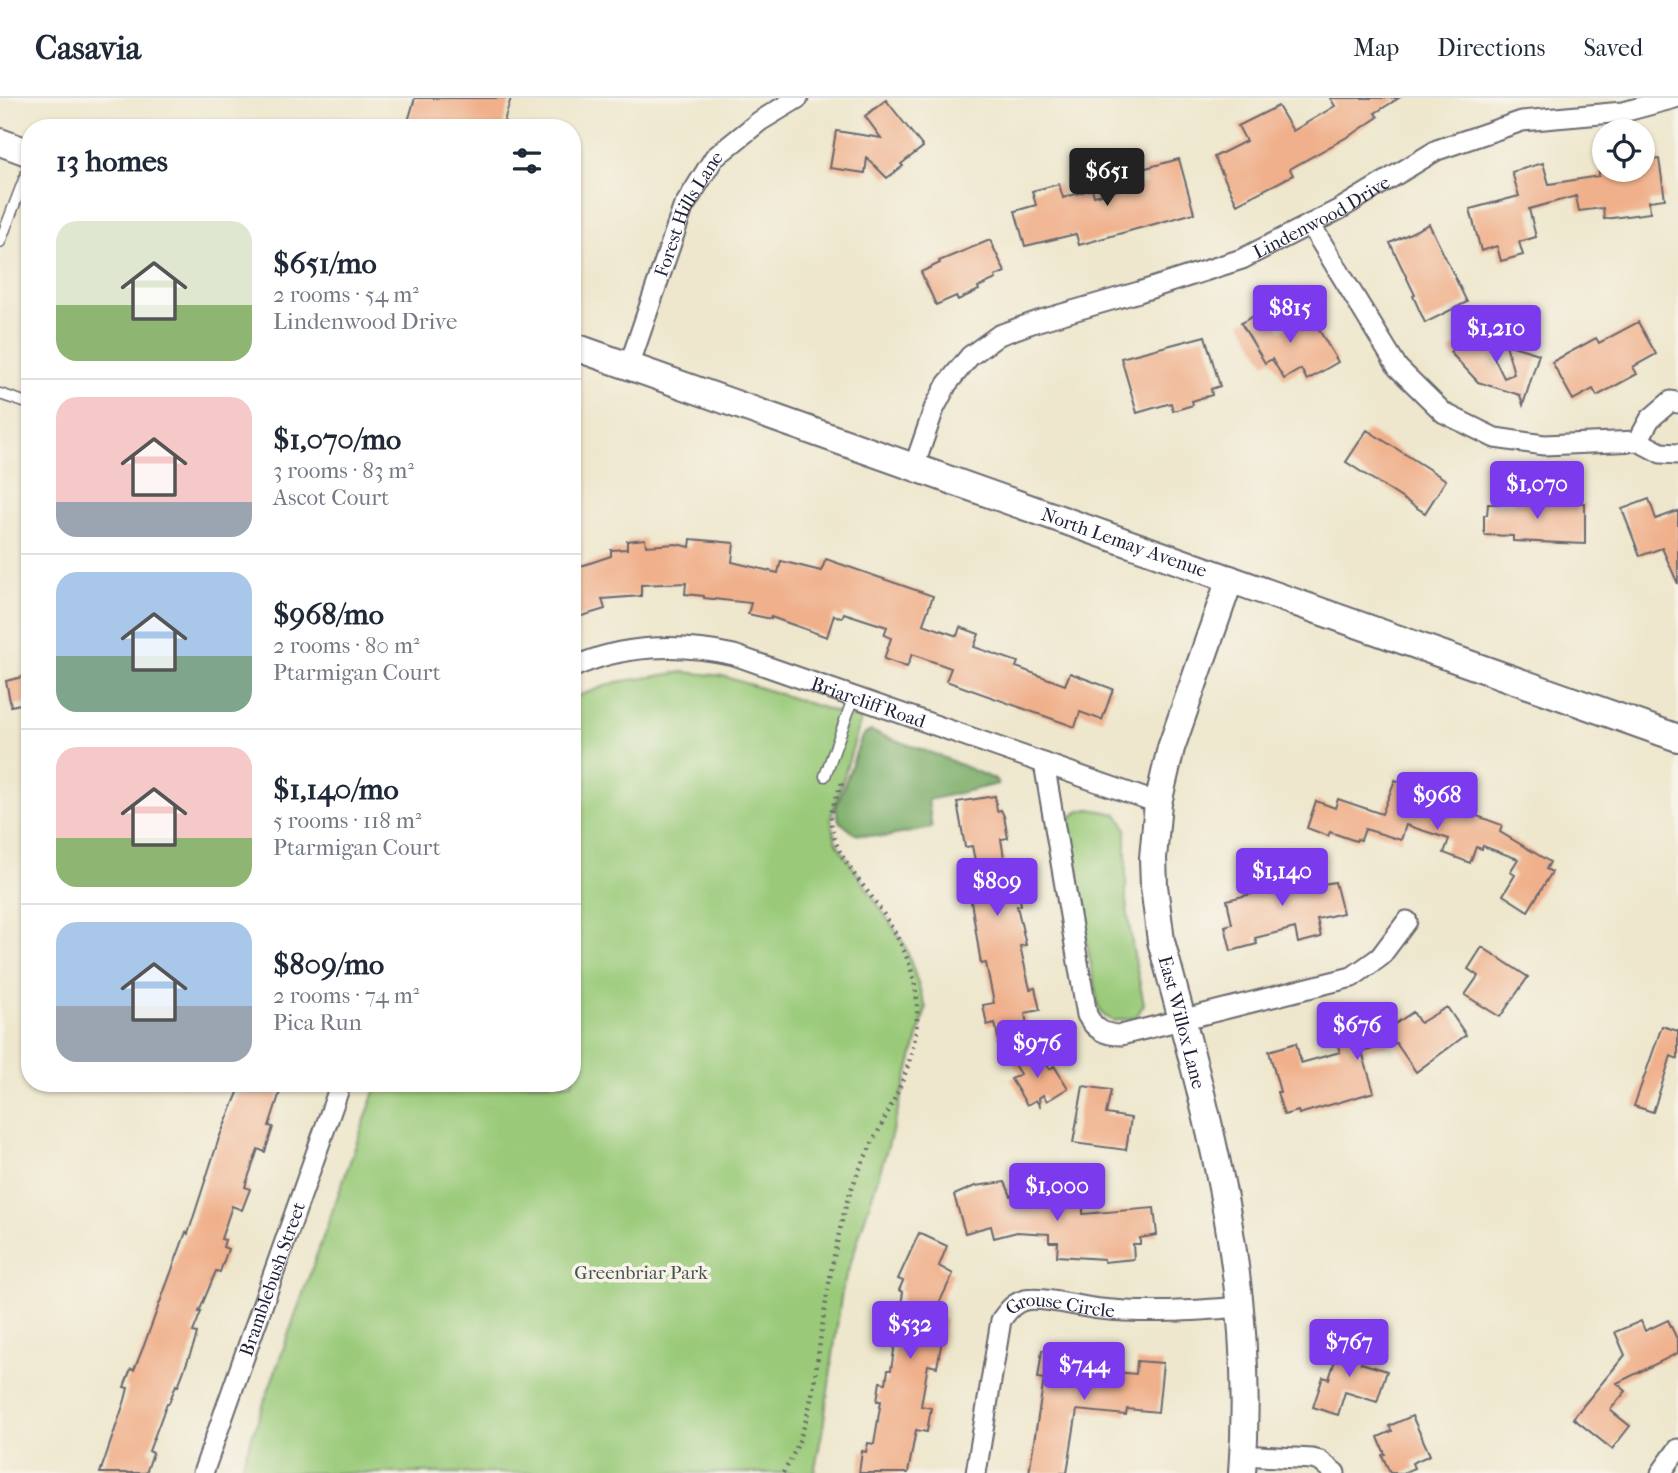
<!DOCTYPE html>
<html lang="en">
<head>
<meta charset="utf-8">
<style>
	:root { --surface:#fff; --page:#f6f6f7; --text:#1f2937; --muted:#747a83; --line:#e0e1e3; --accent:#7c3aed }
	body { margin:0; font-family:"IM FELL French Canon",serif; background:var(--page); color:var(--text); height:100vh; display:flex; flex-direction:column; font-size:26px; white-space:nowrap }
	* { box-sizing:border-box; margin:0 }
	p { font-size:23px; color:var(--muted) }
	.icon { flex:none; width:38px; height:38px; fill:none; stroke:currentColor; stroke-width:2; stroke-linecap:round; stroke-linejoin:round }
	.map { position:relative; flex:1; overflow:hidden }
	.panel { position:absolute; left:21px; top:21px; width:560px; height:973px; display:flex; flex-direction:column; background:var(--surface); border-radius:28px; box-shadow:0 2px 5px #0004 }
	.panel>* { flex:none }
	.controls { position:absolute; left:1592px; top:21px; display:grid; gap:14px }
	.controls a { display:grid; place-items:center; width:63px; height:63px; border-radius:50%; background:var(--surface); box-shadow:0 2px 5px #0004; font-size:35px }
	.price { position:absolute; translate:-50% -60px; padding:0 16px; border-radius:7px; background:var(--accent); color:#fff; font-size:23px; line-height:46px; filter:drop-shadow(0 2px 4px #0008) }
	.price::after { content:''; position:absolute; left:50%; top:42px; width:21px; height:16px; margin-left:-10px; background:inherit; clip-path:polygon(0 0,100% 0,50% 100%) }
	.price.selected { background:#222; color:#fff }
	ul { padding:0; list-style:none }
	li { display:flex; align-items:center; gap:21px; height:175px; padding:0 35px }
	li+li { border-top:2px solid var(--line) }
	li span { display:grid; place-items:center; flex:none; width:196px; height:140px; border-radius:21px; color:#555 }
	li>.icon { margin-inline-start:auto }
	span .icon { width:84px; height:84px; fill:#fffc; stroke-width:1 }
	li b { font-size:30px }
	h2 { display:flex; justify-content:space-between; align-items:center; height:84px; padding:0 35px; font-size:30px }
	header { display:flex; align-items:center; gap:42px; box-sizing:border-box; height:98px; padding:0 35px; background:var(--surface); border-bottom:2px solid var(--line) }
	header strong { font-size:33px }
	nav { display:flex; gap:38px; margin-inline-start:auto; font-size:24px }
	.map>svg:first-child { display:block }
	.green { fill:#9aca79; stroke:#5e765a; stroke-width:2 }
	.forest { fill:#7bae69; stroke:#4e6852; stroke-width:2 }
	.building { fill:#f0b08b }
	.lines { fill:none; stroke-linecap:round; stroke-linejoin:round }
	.service-casing { stroke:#69676e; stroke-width:13 }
	.minor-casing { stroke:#69676e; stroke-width:23 }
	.secondary-casing { stroke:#69676e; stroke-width:30 }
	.path { stroke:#69676e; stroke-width:4.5; stroke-dasharray:2 5; stroke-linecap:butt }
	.service { stroke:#fff; stroke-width:10 }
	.minor { stroke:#fff; stroke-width:19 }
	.secondary { stroke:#fff; stroke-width:26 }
	.labels { text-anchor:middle; stroke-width:7; stroke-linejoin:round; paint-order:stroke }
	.street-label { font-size:19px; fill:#22223b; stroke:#f7f3e8 }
	.park-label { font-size:19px; fill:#46544e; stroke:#f7f3e8 }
</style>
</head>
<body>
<header>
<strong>Casavia</strong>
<nav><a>Map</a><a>Directions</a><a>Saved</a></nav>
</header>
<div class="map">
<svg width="1678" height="1375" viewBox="0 0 1678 1375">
	<rect width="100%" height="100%" fill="#f7f3e8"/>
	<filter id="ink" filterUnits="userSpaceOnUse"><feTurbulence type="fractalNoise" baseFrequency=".0143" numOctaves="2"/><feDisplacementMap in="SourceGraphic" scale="14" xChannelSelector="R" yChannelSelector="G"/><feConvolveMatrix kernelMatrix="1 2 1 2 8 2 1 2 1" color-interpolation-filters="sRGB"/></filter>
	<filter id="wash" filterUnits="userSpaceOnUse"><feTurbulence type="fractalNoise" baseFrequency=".00686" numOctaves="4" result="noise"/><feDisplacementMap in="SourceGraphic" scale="28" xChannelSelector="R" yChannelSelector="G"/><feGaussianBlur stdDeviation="1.57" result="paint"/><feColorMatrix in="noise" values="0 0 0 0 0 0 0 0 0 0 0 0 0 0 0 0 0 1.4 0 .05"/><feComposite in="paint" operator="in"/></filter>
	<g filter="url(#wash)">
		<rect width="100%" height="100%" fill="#eee7cd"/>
		<path class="green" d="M683 574 723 578 861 622 831 720 836 744 905 847 926 910 888 1048 842 1192 823 1330 814 1375H239L378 985H572V600L617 584Z
			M1090 711 1117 716 1126 730V803L1133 852 1144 906 1136 919 1113 923 1102 916 1098 907 1067 735C1067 719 1075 713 1090 711Z"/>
		<path class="forest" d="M870 633 940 658 996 682 998 686 928 702 932 730 885 739 855 736 839 723 836 710 862 638Z"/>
		<g id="blocks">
			<path class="building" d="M415 0H511L502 30H406Z
				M1330 0H1399L1375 15 1378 19 1356 34 1290 71 1293 77 1237 106 1214 59 1246 43 1238 28 1278 8 1293 33 1335 8Z
				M886 2 923 49 901 66 903 68 887 80 867 60 865 75 830 70 836 33 881 40 865 18Z
				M1179 61 1194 115 1079 147 1076 136 1025 148 1015 113 1036 107 1032 93 1059 86 1063 100 1092 91 1094 98 1146 85 1142 71Z
				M1659 61 1665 101 1649 103 1650 115 1604 121 1603 110 1579 113 1576 98 1529 111 1536 139 1519 144 1523 157 1501 163 1497 148 1481 153 1470 111 1519 98 1512 74 1543 65 1549 86 1599 78V74L1643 72V63Z
				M1429 126 1467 204 1425 225 1413 198 1415 197 1390 145Z
				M990 142 1005 174 995 178 996 181 978 189 979 192 958 202 956 198 936 207 921 174 940 165 939 163Z
				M1267 210 1281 232 1309 215 1338 264 1307 282 1301 271 1284 281 1272 261 1265 265 1241 225Z
				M1638 224 1656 256 1633 269 1637 276 1597 298 1593 291 1573 302 1552 264 1596 240 1599 245Z
				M1472 233H1481L1504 280 1514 276 1506 246 1539 256 1523 307 1520 297 1478 284 1450 254Z
				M1205 238 1220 288 1211 291 1212 297 1192 303 1193 307 1173 313 1171 305 1137 315 1121 260Z
				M1367 332 1446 382 1425 415 1346 364Z
				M1514 398H1543V405H1585V446L1513 443V438L1484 437V417H1487L1488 406H1513Z
				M1649 401 1656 421 1678 413V486L1662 450 1640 458 1622 411Z
				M645 441 646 448 676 446 690 449 691 441 734 445 732 464 778 475 781 463 821 473 826 461 933 498 923 526 957 538 960 529 979 536 974 549 1018 564 1016 569 1065 587 1070 575 1113 591 1102 622 1080 614 1075 629 946 583 951 570 912 556 907 569 884 561 891 540 884 537 887 529 844 515 842 520 834 517 827 539 771 519V521L748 516 751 505 704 500V498L685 496 686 485 641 487V498L602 501 605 511 572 521V471L611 458V452L627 451V443Z
				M30 577V604L11 608 6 583Z
				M1395 682 1406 686 1407 683 1412 684 1450 699 1447 707 1502 727 1500 734 1550 764 1546 771 1552 774 1528 813 1503 797 1515 777 1510 774 1518 761 1483 748 1482 751 1476 749 1470 765 1444 755 1449 741 1406 727 1401 742 1365 731 1361 742 1357 741 1356 743 1330 734 1328 738 1307 730 1316 703 1335 710 1338 701 1382 716Z
				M995 698 997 713 1001 712 1004 718 1008 740 1001 741 1007 778 1016 776 1021 807 1017 808 1026 847 1020 848 1030 891 1035 890 1040 912 1025 915 1028 934 998 940 995 925 987 927 983 907 994 905 986 865 981 866 968 784 979 782 972 748 965 749 957 704Z
				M1290 753 1301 790 1335 784 1343 815 1317 821 1321 839 1298 845 1295 830 1255 840 1257 846 1231 853 1225 828 1232 826 1227 802 1280 789 1272 758Z
				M1482 849 1528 879 1500 919 1465 897 1478 878 1468 871Z
				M1447 909 1466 937 1416 974 1396 945 1362 954 1374 994 1299 1016 1298 1013 1284 1017 1277 994H1280L1269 953 1296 945 1301 965 1340 954 1335 938 1356 932 1361 949 1413 914 1420 925Z
				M1662 928 1678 933V961L1671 958 1653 1014 1634 1008Z
				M1031 954 1034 967 1043 961 1050 971 1054 968 1068 990 1047 1003 1043 997 1039 1000 1040 1009 1036 1002 1027 1007 1011 981 1020 976 1013 965Z
				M242 985H283L269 1028 273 1029 265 1054 258 1051 245 1089 250 1091 242 1112 232 1108 221 1141 225 1142 223 1149 228 1151 220 1174 216 1173 199 1214H201L193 1234 197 1235 195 1243 178 1288 176 1287 169 1305H167L149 1353 153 1355 146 1375H100L125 1302 128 1290 124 1289 131 1271 134 1272 143 1250 186 1134 188 1136 219 1040Z
				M1083 988 1111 992 1106 1016 1131 1020 1126 1052 1073 1045Z
				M1005 1084 1011 1098 1014 1097 1017 1106 1064 1110 1065 1099 1083 1100V1116L1154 1110 1157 1137 1140 1140V1146H1133L1134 1161 1104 1164V1161L1057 1158 1058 1144H1049V1136L1017 1134 994 1140 991 1128 965 1135 954 1097 975 1088Z
				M919 1135 947 1148 939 1168 953 1176 933 1218 946 1221 937 1269 928 1267 921 1308 931 1310 927 1334 916 1332 908 1375H859L862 1353 866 1354 868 1345 874 1346 881 1303H877L880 1284 886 1285 888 1272H891L903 1194 899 1192 903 1183 898 1181Z
				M1668 1222 1678 1243V1255L1617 1285 1626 1293 1610 1312 1630 1328 1612 1351 1573 1320 1625 1257 1615 1234 1641 1223 1645 1233Z
				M1342 1240 1367 1248 1361 1265 1387 1273 1377 1304 1345 1294 1338 1317 1313 1309 1323 1279 1329 1281Z
				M1042 1252 1086 1259 1084 1271 1136 1276 1137 1263 1163 1265 1158 1314 1127 1311 1126 1317 1077 1312 1067 1375H1029L1044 1281 1038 1280Z
				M1412 1318 1430 1357 1412 1365 1414 1370 1403 1375H1390L1382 1357 1385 1356 1378 1339 1392 1333 1389 1328Z"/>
		</g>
	</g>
	<g filter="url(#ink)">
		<use href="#blocks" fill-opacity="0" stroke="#69676e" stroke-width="2"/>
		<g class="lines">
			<defs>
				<path id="service" d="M0 144 30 66
					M0 296 30 306
					M825 678 854 598"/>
				<g id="minor">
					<path d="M1310 126 1398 270 1444 315 1495 340 1544 347 1638 343 1661 355 1678 356"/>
					<path id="s1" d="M629 268 683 110 714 60 760 23 798 0"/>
					<path d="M1638 343 1650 321 1671 303 1678 305"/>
					<path id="s2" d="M914 369 934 311 947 286 970 258 999 237 1038 223 1139 194 1242 161 1340 111 1437 52 1522 23 1623 14 1675 0"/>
					<path id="s3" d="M572 570C622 546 681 545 734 557L1158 705"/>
					<path d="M1044 665 1087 917C1095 932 1105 937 1121 937L1352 879 1380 859 1407 823"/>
					<path d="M1243 1357 1312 1361 1320 1363 1335 1375"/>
					<path id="s4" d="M203 1375 341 985"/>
					<path id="s5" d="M976 1375 1001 1222C1008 1213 1013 1205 1025 1202 1041 1198 1080 1209 1100 1211 1147 1216 1193 1213 1240 1209"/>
					<path d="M1661 1375 1678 1351"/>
				</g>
				<g id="secondary">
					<path d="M0 44 30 55"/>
					<path id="s6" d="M572 248 1678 640"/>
					<path id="s7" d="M1230 481 1171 650 1158 705 1153 760 1154 788 1161 843C1209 1022 1257 1188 1242 1375"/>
				</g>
			</defs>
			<use href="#service" class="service-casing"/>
			<use href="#minor" class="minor-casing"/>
			<use href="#secondary" class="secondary-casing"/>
			<path class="path" d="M783 1375C812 1329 815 1276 823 1223 829 1183 836 1143 847 1104 868 1036 921 980 917 906 916 869 897 835 876 805 858 780 833 755 831 723 830 710 839 694 843 682"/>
			<use href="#service" class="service"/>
			<use href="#minor" class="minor"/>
			<use href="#secondary" class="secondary"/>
		</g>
	</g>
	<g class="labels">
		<g class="street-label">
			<text dy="7" stroke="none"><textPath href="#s1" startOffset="164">Forest Hills Lane</textPath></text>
			<text dy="7" stroke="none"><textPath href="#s2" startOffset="506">Lindenwood Drive</textPath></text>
			<text dy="7" stroke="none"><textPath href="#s6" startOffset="586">North Lemay Avenue</textPath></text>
			<text dy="7" stroke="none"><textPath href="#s3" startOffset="308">Briarcliff Road</textPath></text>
			<text dy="7" stroke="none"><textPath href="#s7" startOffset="458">East Willox Lane</textPath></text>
			<text dy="7" stroke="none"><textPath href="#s4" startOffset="206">Bramblebush Street</textPath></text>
			<text dy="7" stroke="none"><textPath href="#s5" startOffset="222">Grouse Circle</textPath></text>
		</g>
		<g class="park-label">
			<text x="641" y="1181">Greenbriar Park</text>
		</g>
	</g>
</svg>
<div class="controls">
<a><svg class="icon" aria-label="locate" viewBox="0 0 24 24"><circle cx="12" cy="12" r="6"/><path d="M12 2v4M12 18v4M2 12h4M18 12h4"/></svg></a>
</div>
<b class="price selected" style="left:1107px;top:110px">$651</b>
<b class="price" style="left:1290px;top:247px">$815</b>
<b class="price" style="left:1496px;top:267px">$1,210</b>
<b class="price" style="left:1537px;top:423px">$1,070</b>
<b class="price" style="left:1437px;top:734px">$968</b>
<b class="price" style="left:1282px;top:810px">$1,140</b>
<b class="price" style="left:997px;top:820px">$809</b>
<b class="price" style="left:1357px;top:964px">$676</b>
<b class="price" style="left:1037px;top:982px">$976</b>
<b class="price" style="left:1057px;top:1125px">$1,000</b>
<b class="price" style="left:910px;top:1263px">$532</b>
<b class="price" style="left:1349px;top:1281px">$767</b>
<b class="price" style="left:1084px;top:1304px">$744</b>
<section class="panel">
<h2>13 homes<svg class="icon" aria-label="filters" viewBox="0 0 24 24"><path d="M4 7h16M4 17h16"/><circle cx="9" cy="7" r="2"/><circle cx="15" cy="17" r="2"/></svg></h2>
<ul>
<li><span style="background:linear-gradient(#dfe7d0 60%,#8fb573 0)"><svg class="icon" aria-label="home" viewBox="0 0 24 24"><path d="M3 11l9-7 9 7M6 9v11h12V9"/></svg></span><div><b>$651/mo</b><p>2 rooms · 54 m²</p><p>Lindenwood Drive</p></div></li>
<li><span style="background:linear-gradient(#f6c9c9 75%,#9aa5b1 0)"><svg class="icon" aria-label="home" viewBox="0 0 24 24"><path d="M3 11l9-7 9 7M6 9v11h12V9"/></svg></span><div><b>$1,070/mo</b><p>3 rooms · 83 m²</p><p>Ascot Court</p></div></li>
<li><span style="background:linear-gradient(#a9c7e8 60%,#7fa58c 0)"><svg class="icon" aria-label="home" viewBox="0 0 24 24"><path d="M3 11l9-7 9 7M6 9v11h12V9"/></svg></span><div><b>$968/mo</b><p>2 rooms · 80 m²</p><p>Ptarmigan Court</p></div></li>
<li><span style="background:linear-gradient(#f6c9c9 65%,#8fb573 0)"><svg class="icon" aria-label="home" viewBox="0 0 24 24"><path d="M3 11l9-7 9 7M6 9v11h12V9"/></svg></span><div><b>$1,140/mo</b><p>5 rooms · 118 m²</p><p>Ptarmigan Court</p></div></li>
<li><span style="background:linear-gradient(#a9c7e8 60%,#9aa5b1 0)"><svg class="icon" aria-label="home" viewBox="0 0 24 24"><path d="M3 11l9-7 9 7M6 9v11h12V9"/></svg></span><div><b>$809/mo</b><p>2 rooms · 74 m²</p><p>Pica Run</p></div></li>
</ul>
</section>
</div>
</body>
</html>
